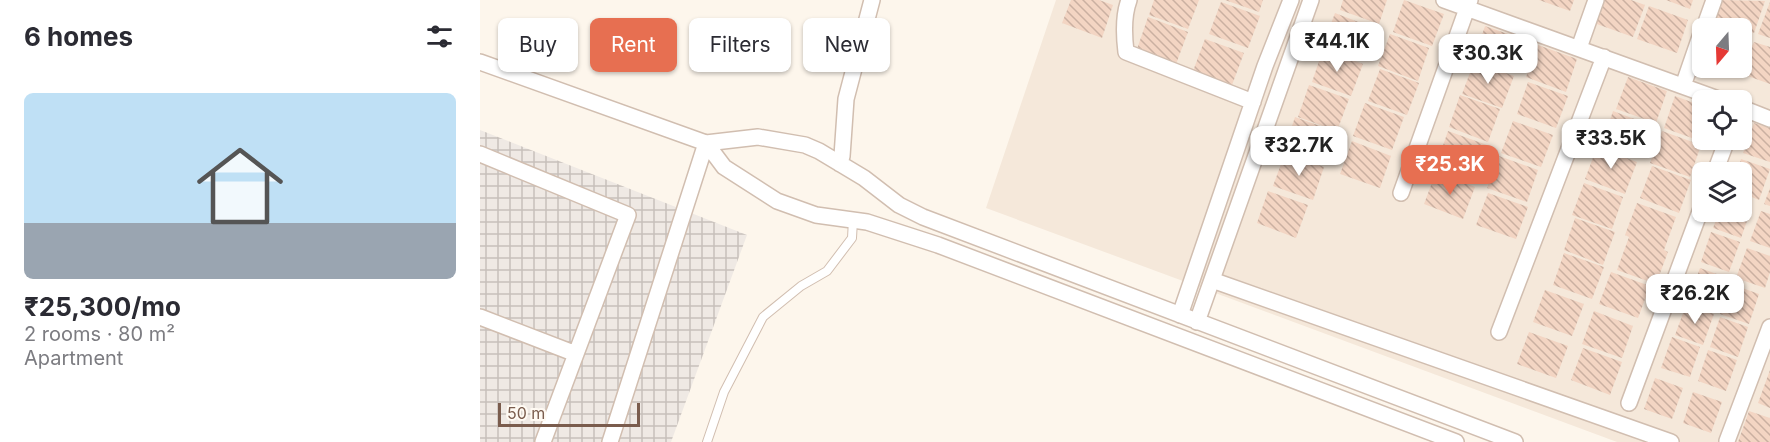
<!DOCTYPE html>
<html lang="en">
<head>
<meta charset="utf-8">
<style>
	:root { --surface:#fff; --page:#f7f7f7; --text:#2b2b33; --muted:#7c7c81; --line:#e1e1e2; --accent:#e76f51 }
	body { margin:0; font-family:Inter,sans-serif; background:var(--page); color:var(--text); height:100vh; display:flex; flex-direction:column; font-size:22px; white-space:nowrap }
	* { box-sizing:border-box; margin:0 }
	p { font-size:20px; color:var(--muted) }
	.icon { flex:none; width:33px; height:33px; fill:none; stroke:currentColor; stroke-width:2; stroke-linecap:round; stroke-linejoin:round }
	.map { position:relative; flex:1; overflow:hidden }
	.sheet { display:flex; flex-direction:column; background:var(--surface); width:480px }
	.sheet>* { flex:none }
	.banner { position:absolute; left:18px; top:18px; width:570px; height:54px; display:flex; gap:12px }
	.needle { width:39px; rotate:199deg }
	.tools { position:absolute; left:1212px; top:18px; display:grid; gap:12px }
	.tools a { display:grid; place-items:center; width:60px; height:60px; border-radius:9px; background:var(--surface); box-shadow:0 2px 4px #0004; font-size:30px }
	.scale { position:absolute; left:18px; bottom:15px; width:142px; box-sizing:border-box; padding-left:6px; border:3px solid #7a5c4d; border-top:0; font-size:16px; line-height:21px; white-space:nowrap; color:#7a5c4d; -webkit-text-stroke:4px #fffaf3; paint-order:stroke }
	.price { position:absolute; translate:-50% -51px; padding:0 14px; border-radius:12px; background:#fff; color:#222; font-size:20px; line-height:39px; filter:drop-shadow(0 2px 3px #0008) }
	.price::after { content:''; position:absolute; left:50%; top:36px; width:18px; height:14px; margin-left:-9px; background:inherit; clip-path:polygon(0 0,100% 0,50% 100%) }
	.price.current { background:var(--accent); color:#fff }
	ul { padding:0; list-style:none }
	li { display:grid; align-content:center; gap:12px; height:318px; padding:0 24px }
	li+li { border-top:2px solid var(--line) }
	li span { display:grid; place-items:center; height:186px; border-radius:9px; color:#555 }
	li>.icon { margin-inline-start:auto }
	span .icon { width:108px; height:108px; fill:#fffc; stroke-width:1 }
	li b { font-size:26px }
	h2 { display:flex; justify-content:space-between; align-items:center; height:72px; padding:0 24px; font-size:26px }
	.pill { padding:0 21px; border-radius:9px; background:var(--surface); box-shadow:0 2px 4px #0004; font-size:21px; line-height:54px }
	.pill.current { background:var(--accent); color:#fff }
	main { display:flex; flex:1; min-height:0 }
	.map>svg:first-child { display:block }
	.residential { fill:#f5e8da; fill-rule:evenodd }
	.industrial { fill:url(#industrial-grid) }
	.building { fill:url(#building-back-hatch) }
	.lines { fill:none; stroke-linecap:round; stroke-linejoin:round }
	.service-casing { stroke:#d1beb0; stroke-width:10 }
	.minor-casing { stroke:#d1beb0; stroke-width:18 }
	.service { stroke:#fff; stroke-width:8 }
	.minor { stroke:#fff; stroke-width:15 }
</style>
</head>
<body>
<main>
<section class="sheet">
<h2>6 homes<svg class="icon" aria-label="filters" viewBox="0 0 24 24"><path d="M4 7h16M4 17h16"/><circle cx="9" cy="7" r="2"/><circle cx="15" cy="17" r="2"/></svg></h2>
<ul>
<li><span style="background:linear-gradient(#bfe0f5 70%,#9aa5b1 0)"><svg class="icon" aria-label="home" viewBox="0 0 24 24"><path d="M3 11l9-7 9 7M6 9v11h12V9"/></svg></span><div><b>₹25,300/mo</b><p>2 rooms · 80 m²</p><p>Apartment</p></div></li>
</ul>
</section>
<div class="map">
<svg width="1290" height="442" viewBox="0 0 1290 442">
	<defs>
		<pattern id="industrial-grid" width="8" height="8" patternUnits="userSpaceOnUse" patternTransform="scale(1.5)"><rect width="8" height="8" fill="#efe9e4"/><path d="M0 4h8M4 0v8" fill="none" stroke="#c7c0bb"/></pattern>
		<pattern id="building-back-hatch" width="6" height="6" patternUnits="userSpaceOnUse" patternTransform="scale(1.5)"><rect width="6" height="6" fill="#f3d5c3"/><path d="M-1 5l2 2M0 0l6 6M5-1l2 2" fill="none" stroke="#cab0a1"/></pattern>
	</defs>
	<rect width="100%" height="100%" fill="#fdf6ec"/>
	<path class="residential" d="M576 0H1290V442H1137L506 208ZM1222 28H1262V68H1222ZM1222 100H1262V140H1222ZM1222 172H1262V212H1222Z"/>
	<path class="industrial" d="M0 130 267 235 191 442H0Z"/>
	<path class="building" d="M591 0H619L633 5 622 38 582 23Z
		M674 0H719L708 29 669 15Z
		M745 0H783L779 12Z
		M863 0H907L899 24 860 10Z
		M924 0 964 14 952 46 913 32Z
		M1059 0H1094L1090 11Z
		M1122 0H1151L1165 5 1153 37 1114 23Z
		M1186 0H1213L1210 9Z
		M1241 0 1285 1 1274 33 1234 19Z
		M741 2 780 16 768 48 729 34Z
		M1290 2V38L1278 34Z
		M1169 6 1208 20 1197 53 1157 39Z
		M855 13 894 28 883 60 843 45Z
		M668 17 708 32 696 64 657 49Z
		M1005 26 1045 40 1033 73 994 59Z
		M910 34 949 48 938 81 898 66Z
		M725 39 764 53 752 85 713 71Z
		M1262 42 1272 46 1274 42 1290 47V84L1262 74 1260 78 1232 68H1262Z
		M1058 45 1097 59 1086 92 1046 77Z
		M843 49 883 64 871 96 832 82Z
		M994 62 1034 76 1022 108 982 94Z
		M900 69 939 83 927 115 888 101Z
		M1148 77 1187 91 1176 123 1136 109Z
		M1048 82 1088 96 1076 128 1037 114Z
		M829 85 869 99 857 131 818 117Z
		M980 95 1020 109 1008 142 969 127Z
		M1195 96 1222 106 1223 142 1184 128Z
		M885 103 924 117 912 150 873 136Z
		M1133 111 1173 126 1161 158 1122 144Z
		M815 117 854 131 843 164 804 150Z
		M1033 121 1073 135 1061 167 1021 153Z
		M1274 123 1290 128V162L1263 153Z
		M968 131 1007 145 996 177 957 163Z
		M1182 131 1221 145 1210 177 1170 163Z
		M872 141 911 156 900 188 860 174Z
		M1117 147 1157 162 1145 194 1105 179Z
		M805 153 844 167 833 200 793 186Z
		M1019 156 1058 170 1047 202 1007 188Z
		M1261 159 1290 169 1279 200 1262 193V172H1257Z
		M1172 166 1211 180 1199 213 1160 198Z
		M956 172 995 187 983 219 944 204Z
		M1104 183 1143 197 1132 229 1092 215Z
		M1290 188V206L1284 204Z
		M788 191 828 205 816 238 777 223Z
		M1008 193 1048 207 1036 239 996 225Z
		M1157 203 1196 217 1184 250 1188 252 1176 284 1137 270 1149 237 1145 235Z
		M1262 203 1272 207 1261 238 1233 228 1239 212H1262Z
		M1281 211 1290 214V248L1270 241Z
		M1095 218 1135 232 1123 265 1084 250Z
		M1231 232 1260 242 1249 272 1221 262Z
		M1267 248 1290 256V272L1285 288 1256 278Z
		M1084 253 1124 267 1112 299 1073 285Z
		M1220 268 1248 278 1237 308 1209 298Z
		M1131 272 1170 286 1158 318 1119 304Z
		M1251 284 1279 294 1269 324 1240 314Z
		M1065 290 1104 304 1092 336 1053 322Z
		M1206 305 1234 314 1223 345 1195 335Z
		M1114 311 1153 326 1142 358 1102 344Z
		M1240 317 1268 327 1258 357 1230 347Z
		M1049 332 1088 346 1076 378 1037 364Z
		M1192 337 1220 347 1210 377 1181 368Z
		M1103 348 1142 362 1130 395 1091 380Z
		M1228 350 1257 360 1246 391 1218 381Z
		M1290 370V408L1278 403Z
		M1175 378 1203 388 1192 419 1164 409Z
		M1213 392 1242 402 1231 433 1203 423Z
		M1269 411 1290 418V442H1258Z"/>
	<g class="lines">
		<defs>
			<path id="service" d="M227 442 244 392 283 317 321 286 347 271 372 238 373 220"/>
			<path id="minor" d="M649 0C643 16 644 36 646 52L773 102
				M964 0 1241 100
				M1224 28 1234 0
				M1099 48 1116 0
				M0 62 226 143 278 137 325 145 339 151 384 178 419 205 443 217 1035 442
				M1203 86 1222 31
				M1262 108 1290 119
				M226 143 244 167 297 201 336 215 387 222 458 245 976 442
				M0 154 148 215 63 442
				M360 164 362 156 366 99 392 0
				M1235 172 1247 140
				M921 193 990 0
				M732 280 1191 442
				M700 315 785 66 811 0
				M0 317 96 354
				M717 322 831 0
				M1019 332 1124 57
				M1149 403 1222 206
				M1247 441 1290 327
				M130 442 226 143"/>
		</defs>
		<use href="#service" class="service-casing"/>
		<use href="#minor" class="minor-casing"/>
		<use href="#service" class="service"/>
		<use href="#minor" class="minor"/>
	</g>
</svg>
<div class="tools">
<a><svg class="needle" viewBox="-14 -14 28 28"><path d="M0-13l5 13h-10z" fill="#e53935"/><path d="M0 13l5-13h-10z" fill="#7c7c81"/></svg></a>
<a><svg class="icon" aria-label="locate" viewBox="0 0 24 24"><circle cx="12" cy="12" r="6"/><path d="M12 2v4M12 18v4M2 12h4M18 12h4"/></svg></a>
<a><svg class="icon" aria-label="layers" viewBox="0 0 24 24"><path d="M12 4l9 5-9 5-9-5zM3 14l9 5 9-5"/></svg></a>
</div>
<div class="scale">50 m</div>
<b class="price" style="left:857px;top:73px">₹44.1K</b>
<b class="price" style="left:1008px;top:85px">₹30.3K</b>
<b class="price" style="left:1131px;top:170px">₹33.5K</b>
<b class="price" style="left:819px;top:177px">₹32.7K</b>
<b class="price current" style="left:970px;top:196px">₹25.3K</b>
<b class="price" style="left:1215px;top:325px">₹26.2K</b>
<div class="banner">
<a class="pill">Buy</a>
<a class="pill current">Rent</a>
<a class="pill">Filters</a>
<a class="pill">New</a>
</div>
</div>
</main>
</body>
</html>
